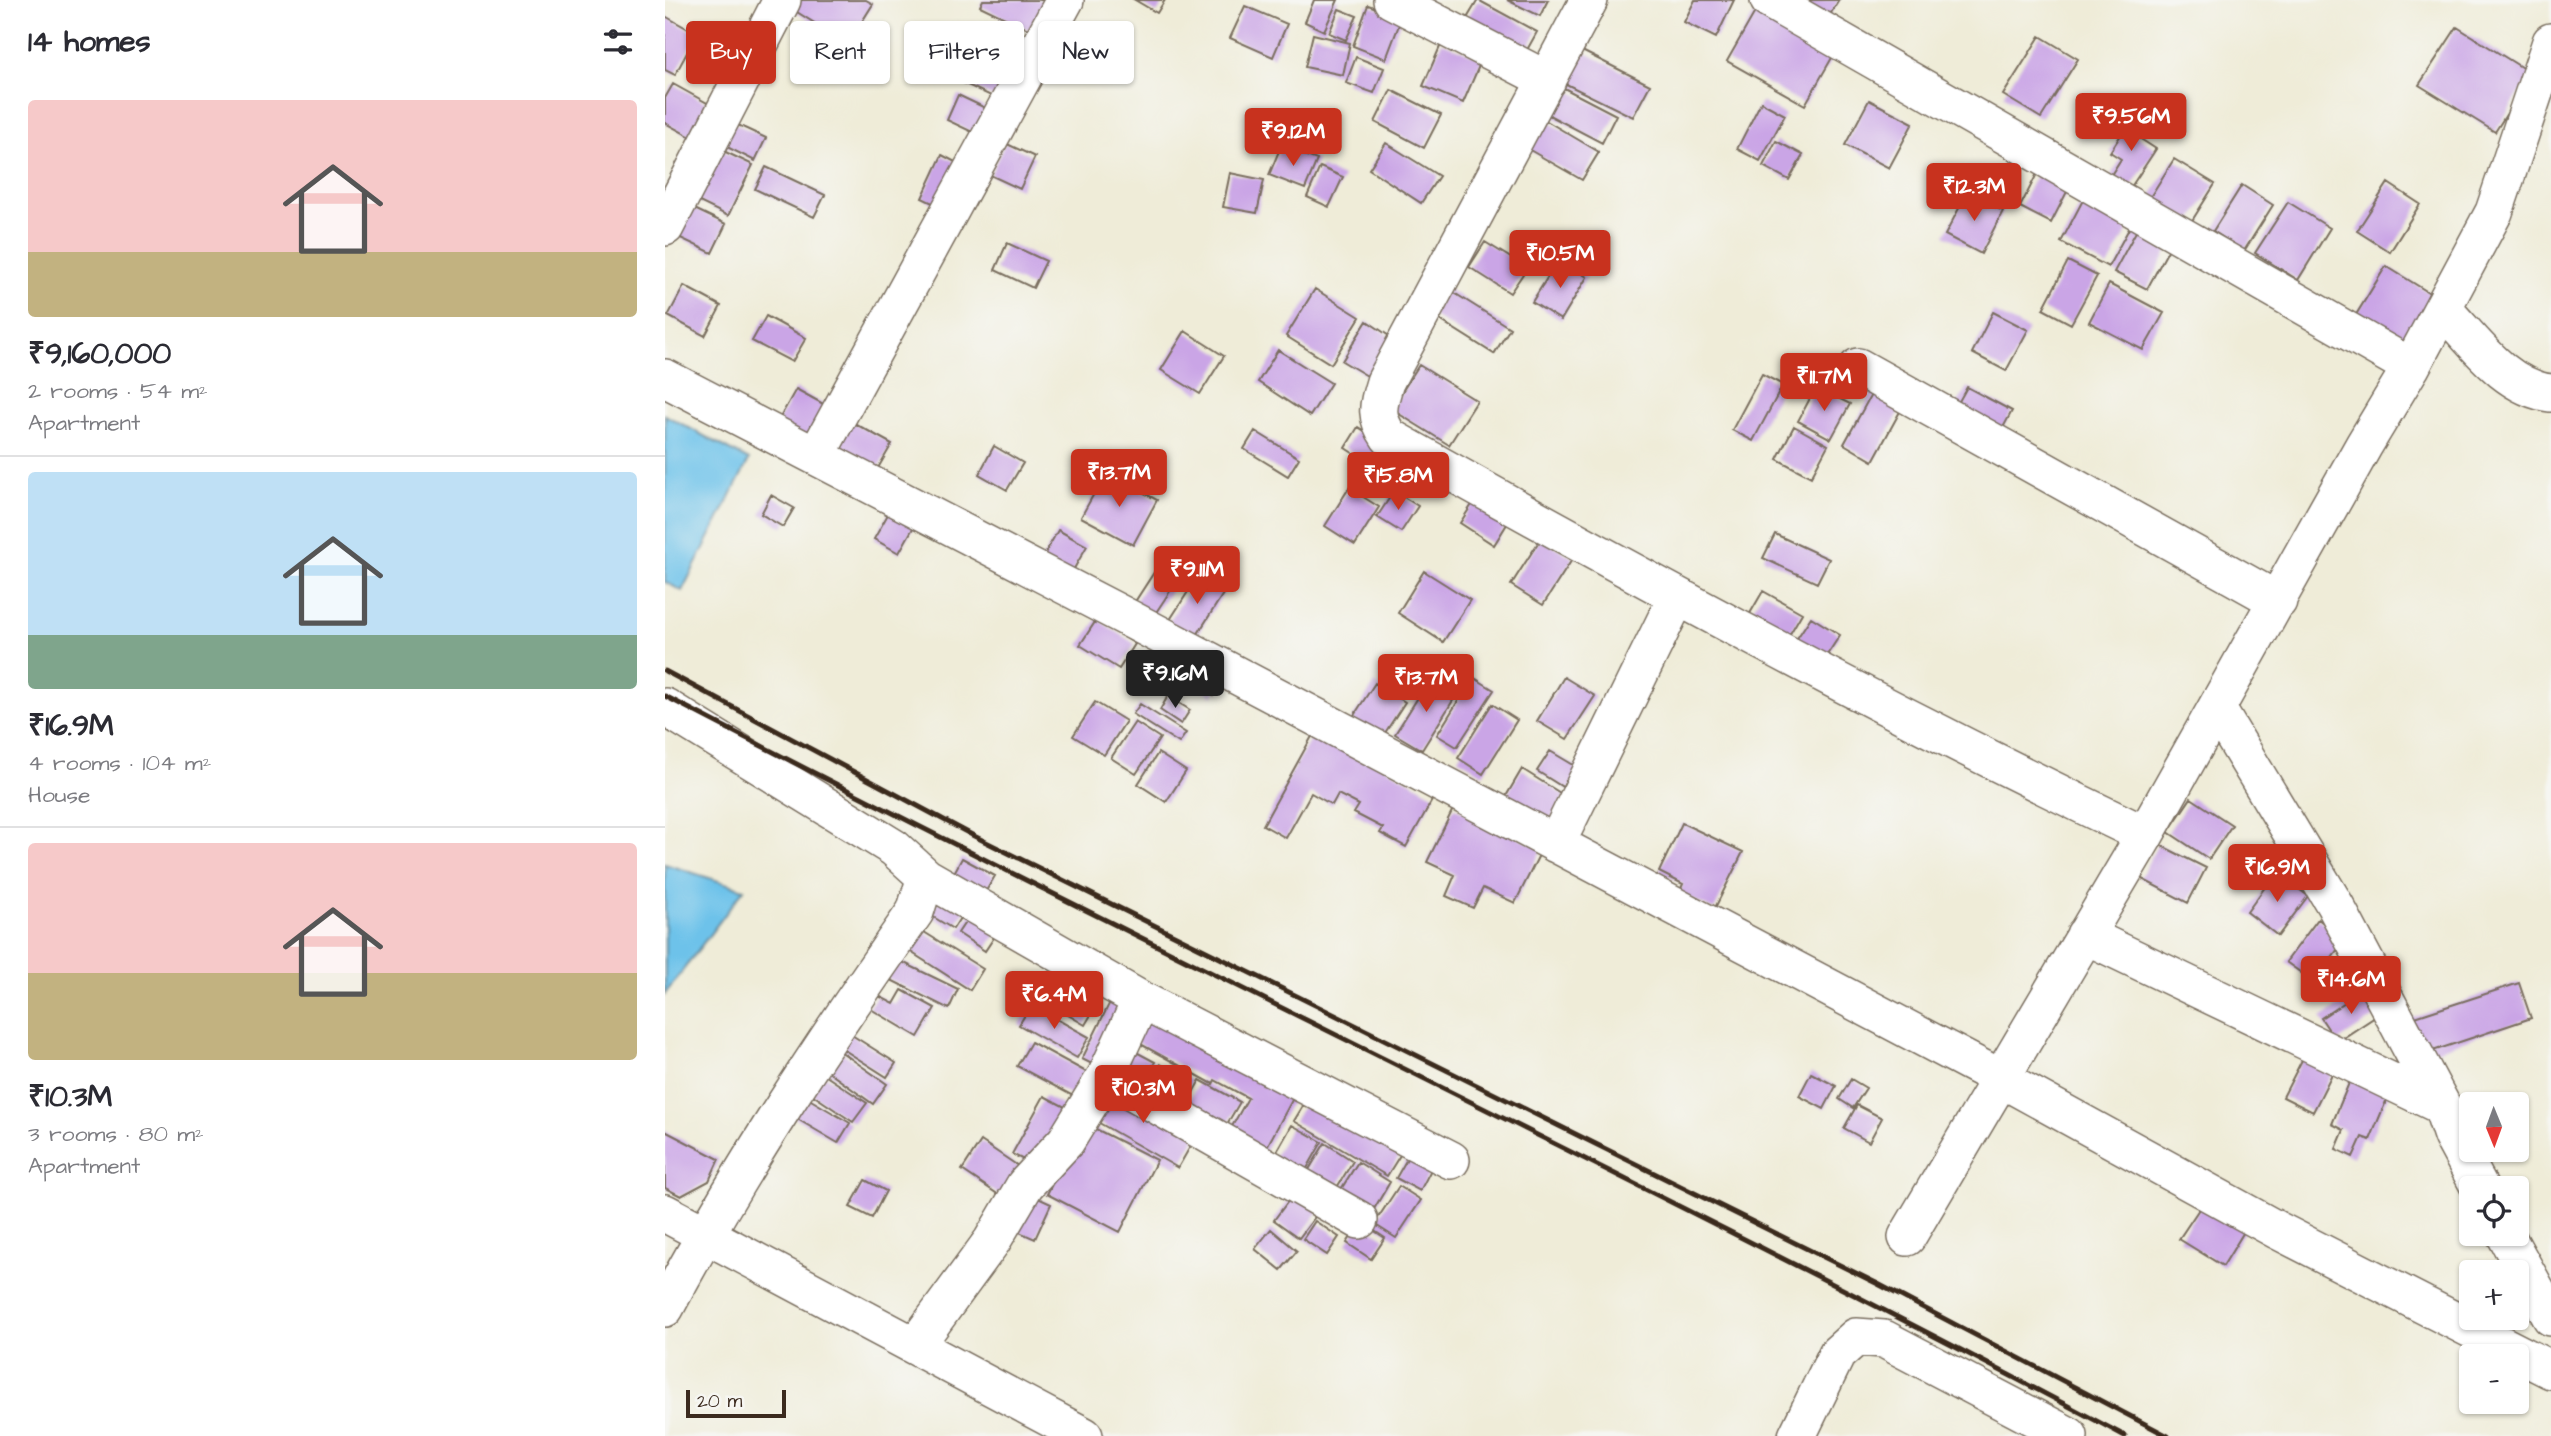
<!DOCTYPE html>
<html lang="en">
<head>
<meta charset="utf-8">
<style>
	:root { --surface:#fff; --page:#f2f2f3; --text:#2b2b33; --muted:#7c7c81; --line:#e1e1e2; --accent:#c8321e }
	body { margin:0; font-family:"Architects Daughter",sans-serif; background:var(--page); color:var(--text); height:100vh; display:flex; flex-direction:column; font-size:26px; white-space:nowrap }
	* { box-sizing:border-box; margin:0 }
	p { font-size:23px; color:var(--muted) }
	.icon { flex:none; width:38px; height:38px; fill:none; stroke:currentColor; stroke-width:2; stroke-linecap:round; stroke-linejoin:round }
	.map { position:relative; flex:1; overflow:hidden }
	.details { display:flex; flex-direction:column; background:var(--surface); width:665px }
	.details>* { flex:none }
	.guide { position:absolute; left:21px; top:21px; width:665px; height:63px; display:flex; gap:14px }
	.needle { width:46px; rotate:179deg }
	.buttons { position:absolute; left:1794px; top:1092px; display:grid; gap:14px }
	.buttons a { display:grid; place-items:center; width:70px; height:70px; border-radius:7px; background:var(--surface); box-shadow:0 2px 5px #0004; font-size:35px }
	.scale { position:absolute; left:21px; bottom:18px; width:100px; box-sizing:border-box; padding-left:7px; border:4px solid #3b2a1e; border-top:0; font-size:19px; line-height:24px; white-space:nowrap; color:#3b2a1e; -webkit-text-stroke:5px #f6f6f2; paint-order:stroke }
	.price { position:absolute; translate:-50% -60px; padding:0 16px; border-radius:7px; background:var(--accent); color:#fff; font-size:23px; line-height:46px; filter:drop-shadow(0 2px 4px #0008) }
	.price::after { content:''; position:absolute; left:50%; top:42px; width:21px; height:16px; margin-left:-10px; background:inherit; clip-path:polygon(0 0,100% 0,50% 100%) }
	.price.current { background:#222; color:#fff }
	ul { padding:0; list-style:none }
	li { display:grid; align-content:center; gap:14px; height:371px; padding:0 28px }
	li+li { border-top:2px solid var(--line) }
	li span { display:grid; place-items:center; height:217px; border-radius:7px; color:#555 }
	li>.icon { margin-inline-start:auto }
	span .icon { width:126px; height:126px; fill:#fffc; stroke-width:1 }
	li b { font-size:30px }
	h2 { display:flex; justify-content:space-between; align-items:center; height:84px; padding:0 28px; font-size:30px }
	.chip { padding:0 24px; border-radius:7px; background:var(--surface); box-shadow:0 2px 5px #0004; font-size:24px; line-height:63px }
	.chip.current { background:var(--accent); color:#fff }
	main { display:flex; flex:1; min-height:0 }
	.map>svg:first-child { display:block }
	.water { fill:#6dc2ea; stroke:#547684; stroke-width:2 }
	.building { fill:#caa5e6 }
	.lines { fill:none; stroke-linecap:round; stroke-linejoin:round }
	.minor-casing { stroke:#7a6e5f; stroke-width:40 }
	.minor { stroke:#fff; stroke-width:37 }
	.rail { stroke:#3b2a1e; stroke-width:5 }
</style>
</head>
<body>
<main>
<section class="details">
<h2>14 homes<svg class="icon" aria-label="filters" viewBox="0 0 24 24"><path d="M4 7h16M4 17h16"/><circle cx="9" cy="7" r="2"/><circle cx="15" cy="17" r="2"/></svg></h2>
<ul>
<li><span style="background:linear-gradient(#f6c9c9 70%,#c2b280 0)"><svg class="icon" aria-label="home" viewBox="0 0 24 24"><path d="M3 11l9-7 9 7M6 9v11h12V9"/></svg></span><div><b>₹9,160,000</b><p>2 rooms · 54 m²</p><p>Apartment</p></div></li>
<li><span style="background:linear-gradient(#bfe0f5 75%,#7fa58c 0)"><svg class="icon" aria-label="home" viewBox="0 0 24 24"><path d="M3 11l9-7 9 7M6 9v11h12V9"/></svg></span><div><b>₹16.9M</b><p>4 rooms · 104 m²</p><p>House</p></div></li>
<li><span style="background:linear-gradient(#f6c9c9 60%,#c2b280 0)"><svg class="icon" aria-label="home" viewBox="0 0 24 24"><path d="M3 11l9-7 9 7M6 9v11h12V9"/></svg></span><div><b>₹10.3M</b><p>3 rooms · 80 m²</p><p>Apartment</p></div></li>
</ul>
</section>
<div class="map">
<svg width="1886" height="1436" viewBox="0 0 1886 1436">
	<rect width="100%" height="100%" fill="#f6f6f2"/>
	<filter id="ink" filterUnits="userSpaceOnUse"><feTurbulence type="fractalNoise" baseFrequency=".0143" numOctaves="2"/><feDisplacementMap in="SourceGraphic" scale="14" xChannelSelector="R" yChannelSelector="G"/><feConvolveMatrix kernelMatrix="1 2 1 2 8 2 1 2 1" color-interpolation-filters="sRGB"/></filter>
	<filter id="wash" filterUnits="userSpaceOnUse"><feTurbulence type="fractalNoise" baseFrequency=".00686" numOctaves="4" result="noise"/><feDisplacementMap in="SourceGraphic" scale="28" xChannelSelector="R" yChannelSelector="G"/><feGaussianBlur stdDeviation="1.57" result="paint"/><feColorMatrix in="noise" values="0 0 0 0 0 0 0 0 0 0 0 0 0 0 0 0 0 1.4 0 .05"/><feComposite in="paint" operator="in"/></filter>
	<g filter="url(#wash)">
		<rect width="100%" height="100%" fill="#efecd8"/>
		<path class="water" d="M0 415 84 460 17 591 0 582Z
			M0 864 79 889 0 994Z"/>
		<g id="blocks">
			<path class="building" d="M129 0H201L208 4 183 44 124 7Z
				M318 0H380L365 30 315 6Z
				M470 0H500L492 13Z
				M649 0H673L659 31 640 22Z
				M813 0 872 32 857 59 798 25Z
				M842 0H883L875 16Z
				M1030 0H1069L1051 38 1019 22Z
				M1144 0H1174L1161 21 1139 7Z
				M703 5 737 17 721 59 688 46Z
				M1094 5 1172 49 1140 105 1062 61Z
				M580 6 622 24 608 57 565 38Z
				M674 9 692 16 681 40 664 33Z
				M0 16 32 34 10 75 0 70Z
				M1792 27 1867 74 1830 132 1754 85Z
				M648 34 685 43 678 75 640 67Z
				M1375 36 1413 59 1376 118 1338 95Z
				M777 42 817 59 798 103 758 86Z
				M911 48 985 85 968 117 895 81Z
				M314 50 354 69 339 102 298 83Z
				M691 57 719 68 709 93 681 83Z
				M8 84 51 108 33 141 0 123V98Z
				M895 86 951 115 937 143 880 113Z
				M726 90 776 115 759 148 710 122Z
				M293 95 333 114 322 139 282 120Z
				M1204 100 1248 123 1224 168 1180 145Z
				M1096 102 1120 115 1095 161 1072 149Z
				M1468 116 1479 123 1471 136 1491 149 1466 187 1446 175 1456 159 1445 152Z
				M60 119 101 138 90 161 50 141Z
				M880 120 934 152 917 180 863 149Z
				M1111 141 1138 155 1124 180 1098 166Z
				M340 143 370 157 355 189 325 175Z
				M721 143 774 176 756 203 704 169Z
				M616 146 652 160 640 189 604 175Z
				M50 147 88 165 63 216 26 198Z
				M277 155 298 166 278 208 257 198Z
				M1509 159 1550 184 1523 227 1482 202Z
				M1378 162 1409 178 1386 223 1355 207Z
				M101 167 160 195 149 217 90 189Z
				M655 167 678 177 664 207 642 197Z
				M565 173 599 180 592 213 558 207Z
				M1723 183 1755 204 1725 252 1692 231Z
				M1577 185 1608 205 1579 251 1548 231Z
				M1302 193 1338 211 1316 254 1280 235Z
				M1418 200 1466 225 1443 267 1396 242Z
				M1623 202 1665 228 1633 280 1590 253Z
				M19 204 61 224 47 253 5 233Z
				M1474 226 1507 243 1482 289 1449 272Z
				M820 242 862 268 845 293 804 267Z
				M342 243 381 261 368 288 330 270Z
				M894 259 922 277 896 320 867 302Z
				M1403 261 1432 276 1406 324 1378 309Z
				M1721 266 1771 297 1739 349 1689 318Z
				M1444 284 1499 313 1478 350 1424 322Z
				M19 286 56 306 40 336 3 316Z
				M650 289 695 317 666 364 621 336Z
				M783 289 845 328 829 354 767 315Z
				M1328 312 1363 330 1341 371 1307 353Z
				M101 316 141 338 127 362 87 341Z
				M702 321 733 342 709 380 677 361Z
				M520 331 559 356 535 394 496 370Z
				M613 350 666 383 645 416 593 382Z
				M754 365 812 401 784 445 726 409Z
				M1097 374 1118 385 1088 441 1067 430Z
				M1151 387 1185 404 1166 439 1133 421Z
				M1302 387 1347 411 1333 437 1288 412Z
				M131 389 171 411 152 445 112 423Z
				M1208 391 1238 406 1208 461 1179 444Z
				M178 417 227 444 209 475 161 448Z
				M1129 426 1163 445 1146 477 1112 459Z
				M693 427 763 470 749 492 680 448Z
				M590 431 634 458 623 476 579 449Z
				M329 446 358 463 342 490 314 474Z
				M441 472 492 500 468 545 416 517Z
				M684 488 714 507 690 545 660 526Z
				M729 491 753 506 736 532 712 517Z
				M106 495 129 508 118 527 96 514Z
				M808 503 842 524 829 545 795 523Z
				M227 507 252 521 234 553 209 539Z
				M393 530 422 546 402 581 373 566Z
				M1110 534 1164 559 1152 583 1098 558Z
				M876 538 908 558 878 605 846 585Z
				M497 560 517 573 484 623 464 611Z
				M537 570 563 586 527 643 501 626Z
				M759 571 805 600 778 642 733 613Z
				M1098 591 1137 613 1122 639 1083 617Z
				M1146 617 1175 635 1160 658 1131 640Z
				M432 619 470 644 454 669 415 645Z
				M512 647 560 678 548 696 500 665Z
				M766 677 792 694 757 750 730 734Z
				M808 677 829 690 792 747 772 735Z
				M899 677 930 696 902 739 872 721Z
				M710 683 740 702 716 739 686 720Z
				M503 696 525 710 516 724 495 710Z
				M430 702 461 721 439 755 408 736Z
				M475 704 521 733 514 743 468 714Z
				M827 704 852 720 818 774 793 758Z
				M470 722 495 738 471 774 446 758Z
				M651 729 770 795 741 847 715 833 718 828 689 813 694 805 673 794 667 805 646 793 621 838 598 825Z
				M885 751 917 770 904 791 872 771Z
				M493 753 521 771 501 802 473 784Z
				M857 769 900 796 882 824 840 798Z
				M1526 798 1567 825 1544 859 1503 832Z
				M789 807 877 849 850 903 818 888 808 908 781 896 790 875 762 862Z
				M1017 823 1078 852 1049 910 1014 893 1018 884 994 872Z
				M1493 844 1541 868 1523 903 1475 878Z
				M297 858 330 876 315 901 283 884Z
				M1611 872 1643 896 1613 936 1582 912Z
				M279 893 302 907 288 929 265 915Z
				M307 912 334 930 320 951 293 933Z
				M1653 919 1680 939 1649 982 1621 962Z
				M251 927 318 969 305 990 238 947Z
				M231 959 293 989 284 1009 222 978Z
				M398 962 442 988 420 1025 376 999Z
				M1854 983 1866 1018 1756 1055 1744 1019Z
				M1700 989 1716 1013 1672 1042 1656 1018Z
				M237 990 270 1008 253 1037 204 1008 212 995 229 1004Z
				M448 996 467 1006 435 1068 417 1059Z
				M479 1004 634 1087 597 1156 561 1137 583 1098 550 1080 548 1084 461 1036Z
				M366 1005 424 1037 412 1058 354 1025Z
				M182 1032 231 1063 222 1077 173 1046Z
				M366 1042 434 1079 421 1103 352 1066Z
				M458 1045 490 1062 477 1087 445 1070Z
				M175 1051 222 1084 208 1104 162 1071Z
				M1640 1054 1670 1068 1648 1112 1618 1097Z
				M495 1064 527 1081 513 1107 481 1090Z
				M155 1072 202 1103 188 1122 142 1091Z
				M1146 1073 1171 1086 1159 1109 1134 1096Z
				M1686 1078 1724 1094 1705 1140 1697 1137 1688 1157 1671 1149 1679 1130 1667 1124Z
				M1186 1079 1201 1088 1188 1108 1174 1099Z
				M535 1080 575 1102 555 1136 516 1114Z
				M443 1082 533 1133 513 1168 422 1116Z
				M647 1091 740 1147 722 1176 629 1121Z
				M139 1096 185 1123 173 1143 127 1116Z
				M379 1096 400 1107 368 1165 347 1154Z
				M1192 1105 1217 1118 1204 1142 1179 1128Z
				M419 1123 492 1160 455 1232 382 1194Z
				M627 1125 657 1142 636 1179 606 1162Z
				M0 1131 54 1159 44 1181 16 1196 0 1188Z
				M316 1141 359 1170 340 1199 297 1170Z
				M660 1143 688 1161 668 1194 639 1178Z
				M748 1148 771 1160 755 1191 731 1178Z
				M693 1162 725 1182 703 1219 670 1199Z
				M200 1180 221 1191 207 1218 185 1207Z
				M734 1186 756 1200 731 1238 709 1224Z
				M360 1192 386 1204 370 1239 343 1227Z
				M630 1192 655 1210 634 1238 609 1220Z
				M1538 1203 1580 1230 1558 1266 1514 1239Z
				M650 1221 674 1237 662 1255 638 1239Z
				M696 1222 720 1238 706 1259 682 1243Z
				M606 1229 632 1251 616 1270 590 1249Z"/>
		</g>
	</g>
	<g filter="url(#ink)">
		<use href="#blocks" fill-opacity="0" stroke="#7a6e5f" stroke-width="2"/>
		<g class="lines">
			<defs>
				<path id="minor" d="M727 0 882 80
					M924 0 720 382C713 406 709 415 724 437 973 577 1223 712 1480 835
					M1104 0 1746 367
					M0 227 117 0
					M1778 309C1809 341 1840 388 1886 393
					M1193 367 1613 601
					M0 378 463 618 1335 1078 1612 1230 1886 1370
					M151 456 400 0
					M0 707 229 848 261 877 250 912C160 1040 74 1169 0 1308
					M1552 709 1670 905 1777 1106 1787 1136 1815 1188
					M891 844 1012 597
					M261 877 476 1000 786 1160
					M1420 935 1777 1106
					M441 1076 694 1220
					M0 1213 419 1436
					M1840 1234 1886 1317
					M1242 1237 1480 835 1699 445 1746 367 1829 212 1886 42
					M250 1346 327 1241 360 1185 401 1141 441 1076 476 1000
					M1132 1436 1172 1354 1191 1337 1219 1339 1404 1436"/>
			</defs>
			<use href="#minor" class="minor-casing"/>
			<use href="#minor" class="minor"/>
			<path class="rail" d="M0 671 309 836 1213 1284 1503 1436
				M0 696C484 948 978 1180 1460 1436"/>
		</g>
	</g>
</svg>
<div class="buttons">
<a><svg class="needle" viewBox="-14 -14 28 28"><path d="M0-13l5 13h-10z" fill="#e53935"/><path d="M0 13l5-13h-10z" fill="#7c7c81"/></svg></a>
<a><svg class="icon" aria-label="locate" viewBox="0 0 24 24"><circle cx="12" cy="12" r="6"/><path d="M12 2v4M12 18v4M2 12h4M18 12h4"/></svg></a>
<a>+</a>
<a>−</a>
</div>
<div class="scale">20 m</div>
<b class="price" style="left:1466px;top:153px">₹9.56M</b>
<b class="price" style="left:628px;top:168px">₹9.12M</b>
<b class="price" style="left:1309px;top:223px">₹12.3M</b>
<b class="price" style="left:895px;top:290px">₹10.5M</b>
<b class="price" style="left:1159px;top:413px">₹11.7M</b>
<b class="price" style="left:454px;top:509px">₹13.7M</b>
<b class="price" style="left:733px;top:512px">₹15.8M</b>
<b class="price" style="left:532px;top:606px">₹9.11M</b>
<b class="price current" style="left:510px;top:710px">₹9.16M</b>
<b class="price" style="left:761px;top:714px">₹13.7M</b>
<b class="price" style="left:1612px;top:904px">₹16.9M</b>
<b class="price" style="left:1686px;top:1016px">₹14.6M</b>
<b class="price" style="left:389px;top:1031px">₹6.4M</b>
<b class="price" style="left:478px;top:1125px">₹10.3M</b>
<div class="guide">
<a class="chip current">Buy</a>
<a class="chip">Rent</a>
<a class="chip">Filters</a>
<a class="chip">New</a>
</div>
</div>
</main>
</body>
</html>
